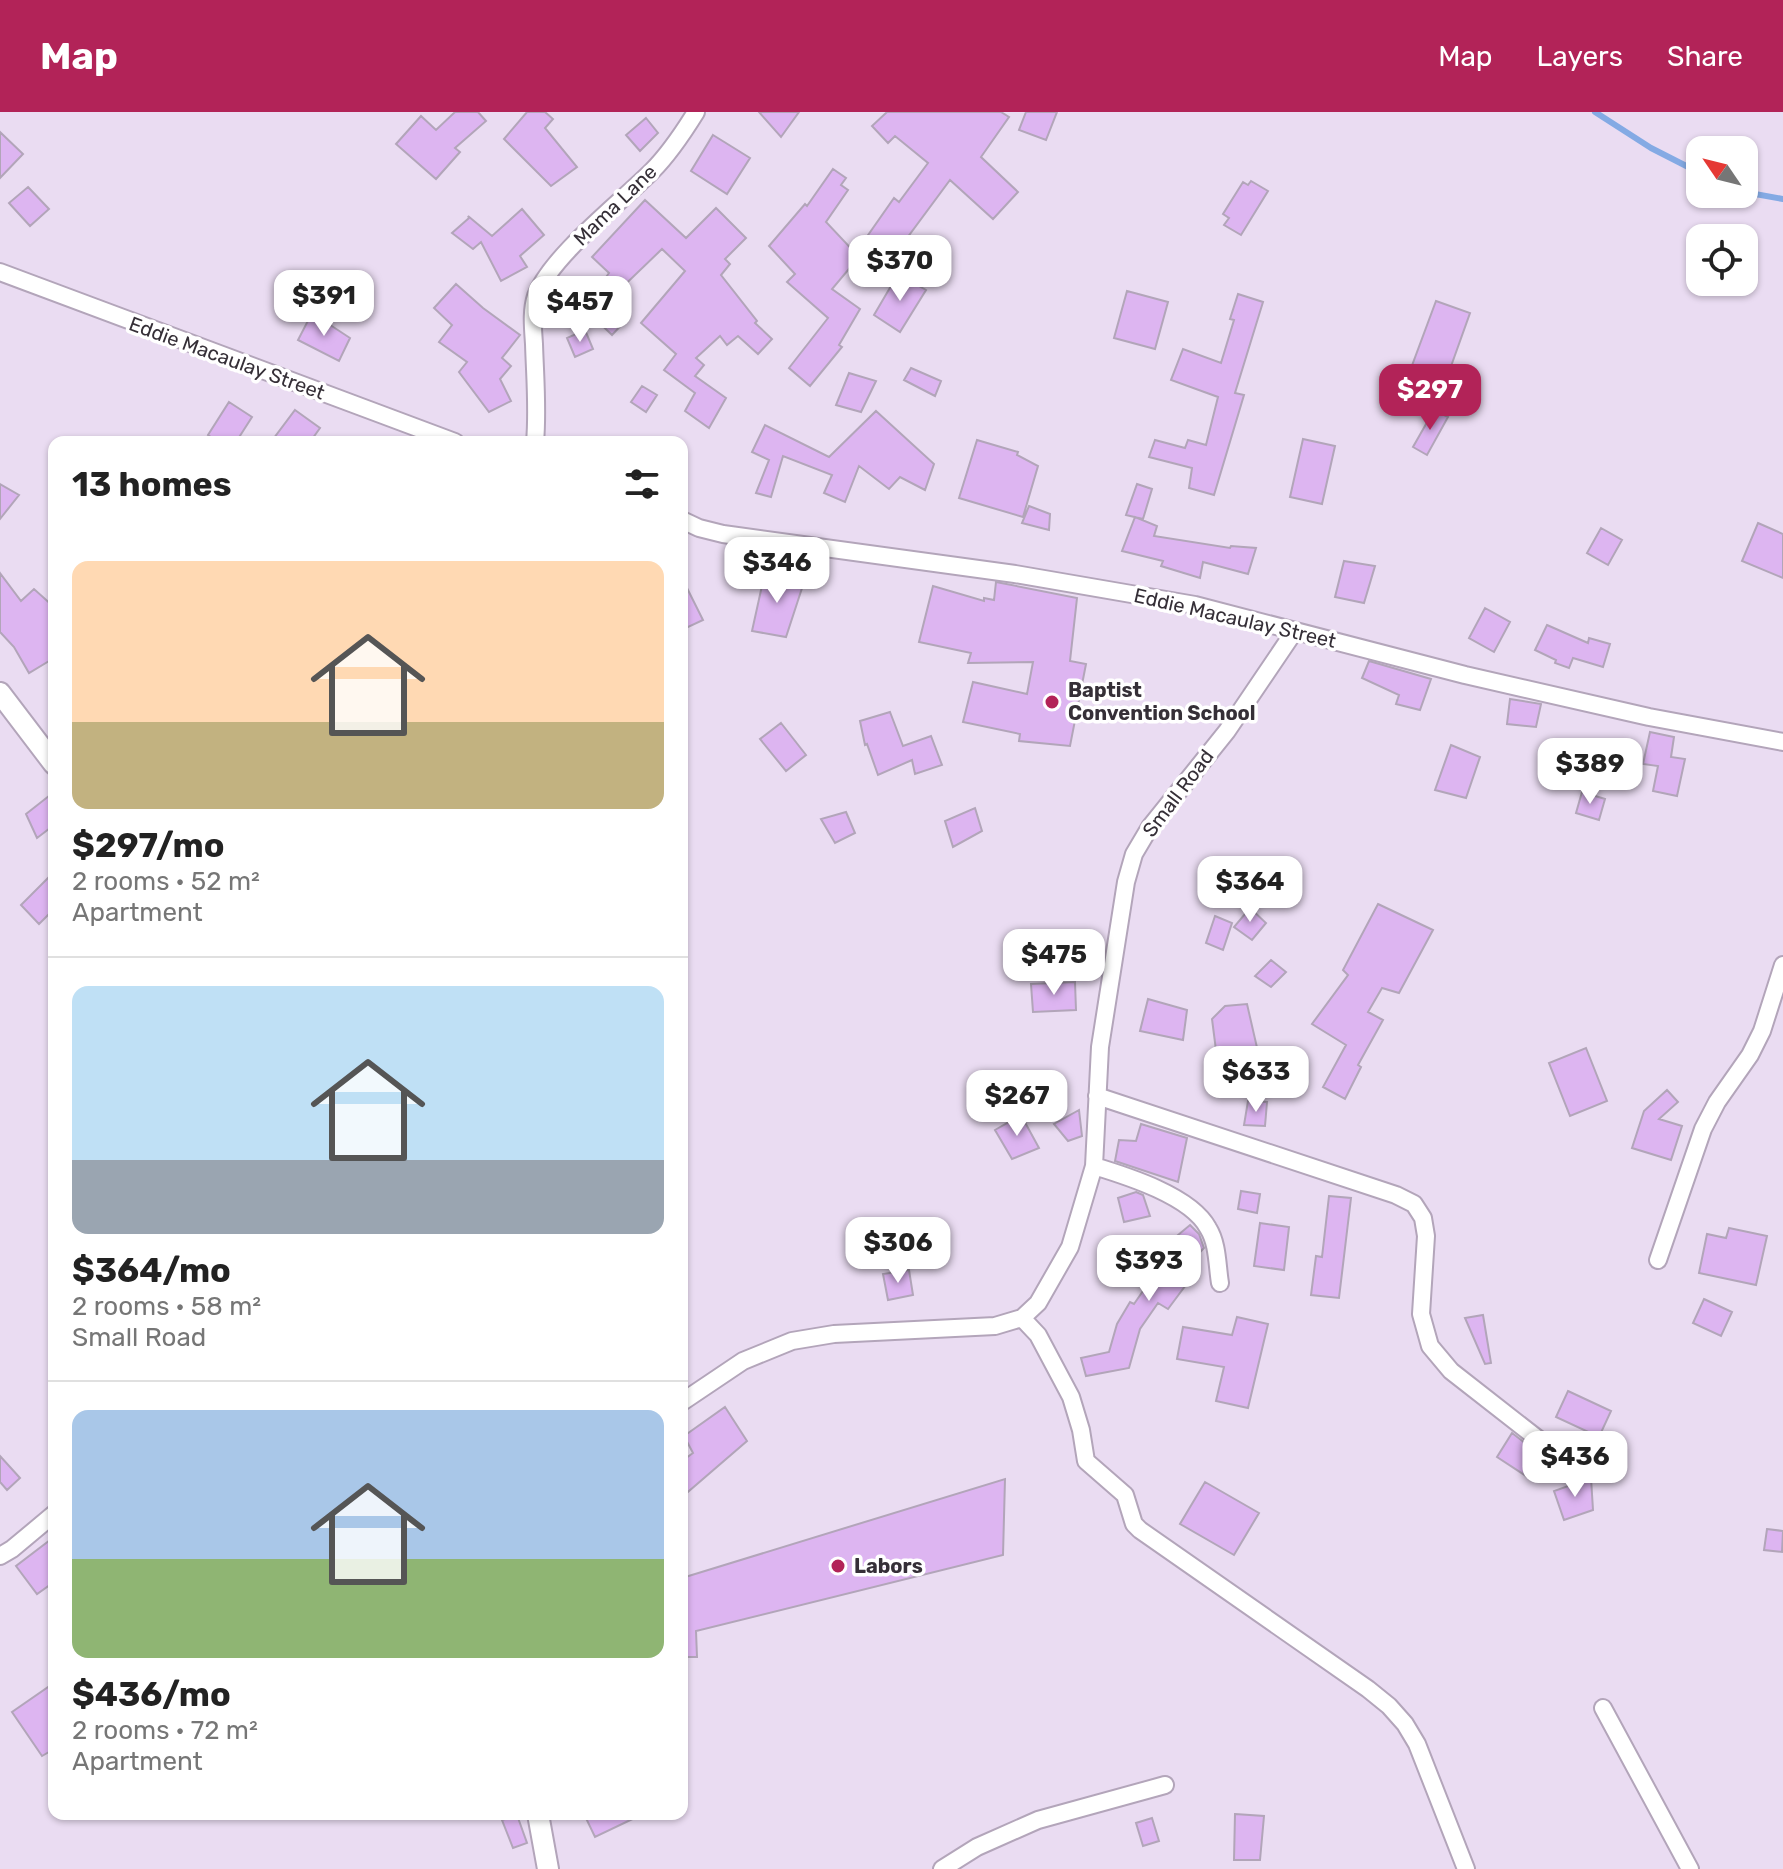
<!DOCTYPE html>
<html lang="en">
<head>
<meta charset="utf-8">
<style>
	:root { --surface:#fff; --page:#f2f2f2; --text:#222; --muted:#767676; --line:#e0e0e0; --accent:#b22358 }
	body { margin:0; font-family:Rubik,sans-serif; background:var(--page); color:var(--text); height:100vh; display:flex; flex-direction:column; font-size:30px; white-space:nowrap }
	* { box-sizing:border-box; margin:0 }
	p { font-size:26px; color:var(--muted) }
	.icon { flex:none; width:44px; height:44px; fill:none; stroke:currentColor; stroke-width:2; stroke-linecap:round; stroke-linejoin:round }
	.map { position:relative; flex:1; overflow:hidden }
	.details { position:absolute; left:48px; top:324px; width:640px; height:1384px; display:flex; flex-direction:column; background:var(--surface); border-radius:16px; box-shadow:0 2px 6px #0004 }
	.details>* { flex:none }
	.needle { width:52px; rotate:305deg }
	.fabs { position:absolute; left:1686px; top:24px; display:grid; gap:16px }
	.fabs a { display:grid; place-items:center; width:72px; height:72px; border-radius:16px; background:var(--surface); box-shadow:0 2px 6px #0004; font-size:40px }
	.price { position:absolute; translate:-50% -68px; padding:0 18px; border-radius:16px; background:#fff; color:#222; font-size:26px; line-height:52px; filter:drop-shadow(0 2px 4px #0008) }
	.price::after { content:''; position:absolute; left:50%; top:48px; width:24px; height:18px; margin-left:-12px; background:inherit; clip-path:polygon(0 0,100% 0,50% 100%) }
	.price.current { background:var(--accent); color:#fff }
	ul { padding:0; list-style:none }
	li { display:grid; align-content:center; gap:16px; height:424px; padding:0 24px }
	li+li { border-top:2px solid var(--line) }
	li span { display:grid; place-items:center; height:248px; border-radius:16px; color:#555 }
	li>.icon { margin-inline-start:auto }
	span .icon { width:144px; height:144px; fill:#fffc; stroke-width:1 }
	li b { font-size:34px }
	h2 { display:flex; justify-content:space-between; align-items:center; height:96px; padding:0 24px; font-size:34px }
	header { display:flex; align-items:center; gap:48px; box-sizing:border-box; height:112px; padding:0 40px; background:var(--accent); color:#fff }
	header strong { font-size:38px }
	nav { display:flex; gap:44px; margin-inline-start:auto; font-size:28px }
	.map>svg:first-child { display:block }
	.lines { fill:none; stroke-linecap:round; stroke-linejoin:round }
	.stream { stroke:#84aae4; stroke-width:6 }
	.building { fill:#ddb5f1; stroke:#b2a5b9; stroke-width:2 }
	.minor-casing { stroke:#b3a5ba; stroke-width:20 }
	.tertiary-casing { stroke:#b3a5ba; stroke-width:24 }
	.minor { stroke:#fff; stroke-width:16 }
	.tertiary { stroke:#fff; stroke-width:20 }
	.poi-dot { fill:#b22358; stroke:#fff; stroke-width:3 }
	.labels { text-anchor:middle; stroke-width:7; stroke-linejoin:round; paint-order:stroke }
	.street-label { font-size:20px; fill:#352f37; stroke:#fff }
	.poi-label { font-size:20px; font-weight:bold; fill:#352f37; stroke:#fff; text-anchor:start }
</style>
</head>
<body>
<header>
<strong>Map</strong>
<nav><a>Map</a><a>Layers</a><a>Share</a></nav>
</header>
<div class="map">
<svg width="1783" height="1757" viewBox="0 0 1783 1757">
	<rect width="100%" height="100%" fill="#eadcf2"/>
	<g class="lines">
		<path class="stream" d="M1595 0 1651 36 1700 61
			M1744 80 1783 87"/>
	</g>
	<path class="building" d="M455 0H478L486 9 455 36 460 40 436 67 396 32 421 4 436 18Z
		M527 0H545L553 7 545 16 577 55 551 74 504 27Z
		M759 0H799L781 25Z
		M887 0H1001L1009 5 981 45 1018 80 993 107 950 68 893 145 866 126 894 86 899 90 928 51 895 24 888 31 872 14Z
		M1026 0H1057L1046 28 1019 18Z
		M646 6 658 21 640 39 626 23Z
		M0 20 23 42 0 66Z
		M713 23 750 46 727 82 691 59Z
		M833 57 846 66 841 73 848 78 826 110 859 145 832 177 860 197 839 233 842 235 810 274 789 256 828 206 787 170 795 162 769 134 805 92 807 94Z
		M1251 69 1268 79 1241 123 1224 113 1229 106 1223 102 1243 70 1248 73Z
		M28 75 49 97 30 114 9 91Z
		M645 88 686 126 716 96 746 126 725 147 730 152 721 163 757 209 755 211 772 227 758 242 738 224 727 233 720 224 696 246 704 253 695 264 726 286 709 316 685 299 695 281 664 258 676 242 641 211 685 159 662 137 610 187 628 206 612 223 584 196 609 161 592 145Z
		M522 97 544 123 520 144 527 155 501 169 481 130 473 137 452 121 469 106 468 104 492 124Z
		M898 162 926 178 900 220 874 203Z
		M456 172 483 196 520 223 502 246 511 254 500 267 511 289 489 300 459 260 467 250 439 230 452 213 434 196Z
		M1127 179 1168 190 1155 237 1114 226Z
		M1238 182 1263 190 1235 281 1244 283 1214 383 1189 376 1192 356 1149 345 1155 328 1185 336 1188 328 1206 333 1218 285 1171 268 1183 237 1221 251 1234 208 1230 207Z
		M1436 189 1470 201 1445 271 1410 259Z
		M312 201 350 226 339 249 298 228Z
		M585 218 593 237 575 245 567 226Z
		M911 256 941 269 935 284 904 268Z
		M849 261 876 269 861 300 836 293Z
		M642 274 657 283 646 300 631 290Z
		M229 290 252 305 236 330H218L208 323Z
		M295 298 320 316 310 330H271Z
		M1434 298 1448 305 1427 343 1413 335Z
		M876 299 934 352 925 378 900 365 889 377 859 354 845 390 824 381 832 363 783 344 771 385 756 381 769 348 752 340 765 313 829 345Z
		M1303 327 1335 334 1322 392 1290 385Z
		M977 328 1018 340 1017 343 1038 354 1023 405 959 386Z
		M0 372 19 383 0 407Z
		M1137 372 1152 377 1143 407 1126 403Z
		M1029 394 1050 402 1049 418 1022 411Z
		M1135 405 1157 414 1154 424 1230 436 1231 434 1256 436 1248 462 1203 450 1200 466 1161 454 1163 449 1122 439Z
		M1758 411 1783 422V466L1742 449Z
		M1601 416 1622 428 1608 453 1587 441Z
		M1344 449 1375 454 1364 491 1335 485Z
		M765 460 804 470 786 525 752 519Z
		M0 461 21 489 34 477 54 495V546L29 561 14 535 0 520Z
		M682 466 703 508 686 516 682 508Z
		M996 470 1077 486 1070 549 1086 552 1070 634 1019 629 1020 622 963 610 973 570 1027 582 1033 550 968 551 971 541 919 530 933 474 984 489V486L994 488Z
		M1485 496 1510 510 1494 540 1469 526Z
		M1547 513 1588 531 1589 526 1610 532 1603 555 1573 546 1569 556 1555 551 1556 548 1535 538Z
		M1369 549 1431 567 1420 598 1396 592 1399 583 1362 566Z
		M1510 587 1541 592 1536 615 1507 612Z
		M890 600 903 634 931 624 942 653 915 662 912 648 878 663 867 632 865 633 860 609Z
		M781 611 806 643 786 659 760 627Z
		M1650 620 1674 625 1671 645 1685 647 1677 684 1653 679 1658 654 1643 652Z
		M1451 633 1480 645 1466 686 1435 678Z
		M54 680V713L37 726 26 702Z
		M1582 680 1605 687 1599 708 1576 701Z
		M975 696 982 719 953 735 945 709Z
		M846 700 855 721 835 731 821 707Z
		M54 760V797L39 812 21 793Z
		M1378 792 1433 818 1399 881 1382 876 1368 900 1383 908 1358 953 1361 955 1345 987 1323 975 1346 933 1312 912 1348 863 1343 858Z
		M1250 796 1266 811 1252 828 1234 815Z
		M1215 804 1232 811 1223 838 1206 831Z
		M1271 848 1286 860 1271 875 1255 864Z
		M1075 870 1076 898 1033 900 1031 872Z
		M1148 887 1187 898 1183 928 1140 919Z
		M1247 892 1258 940 1217 946 1212 907 1225 894Z
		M1586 936 1607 989 1570 1004 1549 951Z
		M1667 978 1678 990 1659 1007 1682 1014 1671 1048 1632 1036 1644 999Z
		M1248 989 1267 990 1265 1014 1244 1013Z
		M1079 998 1082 1024 1068 1029 1054 1012Z
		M1021 1003 1039 1036 1012 1047 995 1018Z
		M1141 1012 1187 1026 1178 1070 1115 1049 1119 1028 1136 1029Z
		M1241 1079 1260 1082 1257 1101 1238 1097Z
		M1136 1080 1143 1083 1150 1104 1124 1110 1118 1086Z
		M1329 1084 1351 1086 1339 1186 1311 1183 1316 1144 1322 1145Z
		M1260 1111 1289 1115 1284 1158 1254 1154Z
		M1190 1113 1199 1122 1204 1136 1184 1157 1194 1162 1168 1197 1158 1191 1140 1217 1129 1256 1086 1264 1081 1246 1109 1240 1117 1212 1130 1190 1134 1192 1167 1144 1160 1138Z
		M1729 1116 1767 1124 1756 1173 1699 1161 1707 1122 1726 1126Z
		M909 1158 913 1183 888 1188 883 1162Z
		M1704 1187 1732 1200 1721 1224 1693 1211Z
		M1483 1203 1491 1251 1485 1252 1465 1206Z
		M1237 1205 1268 1212 1248 1296 1216 1289 1224 1255 1177 1247 1183 1215 1232 1223Z
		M1568 1279 1611 1299 1599 1325 1556 1305Z
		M725 1295 747 1329 682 1385V1349L693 1341 684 1324Z
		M1512 1321 1543 1345 1529 1366 1497 1345Z
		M0 1344 20 1366 7 1378 0 1370Z
		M1591 1366 1593 1398 1564 1408 1554 1379Z
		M1005 1367 1003 1443 696 1519 697 1545H682V1466Z
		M1205 1370 1259 1401 1234 1443 1180 1412Z
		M1767 1417 1783 1419 1782 1440 1764 1438Z
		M54 1425V1470L37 1482 16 1454Z
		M54 1571V1637L42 1644 12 1600Z
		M584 1702H643L595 1725Z
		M1235 1702 1264 1704 1260 1748H1234Z
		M517 1703 527 1731 513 1736 502 1708Z
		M1152 1706 1159 1729 1143 1734 1136 1711Z"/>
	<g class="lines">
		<defs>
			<path id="minor" d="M0 160 455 330
				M535 330C538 298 535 265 534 232 533 216 531 199 536 184 550 145 621 90 652 59 669 42 683 21 696 0
				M682 408 699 416 723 422 1015 462 1195 493 1465 563 1649 605 1783 630
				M1097 984 1396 1083 1414 1092 1423 1106 1426 1124 1421 1202 1430 1234 1451 1259 1579 1359
				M1658 1148 1703 1017 1717 990 1750 943 1762 919 1783 853
				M1220 1171C1217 1153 1218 1132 1208 1116 1191 1084 1127 1064 1094 1054L1100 935 1126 770 1134 742 1150 715 1227 619 1294 520
				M1022 1206 1038 1223 1071 1285 1081 1318 1086 1349 1125 1383 1134 1412 1140 1418 1368 1577 1389 1594 1405 1612 1417 1632 1466 1757
				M682 1290 743 1249 792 1229 834 1222 995 1214 1022 1206 1038 1191 1070 1135 1094 1054
				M0 1444 12 1437 54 1402
				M1603 1596 1690 1757
				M942 1757 977 1735 1038 1708 1165 1673"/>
			<path id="tertiary" d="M0 581 54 652
				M538 1702 548 1757"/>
		</defs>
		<use href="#minor" class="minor-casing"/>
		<use href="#tertiary" class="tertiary-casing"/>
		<use href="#minor" class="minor"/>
		<use href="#tertiary" class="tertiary"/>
	</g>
	<g class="poi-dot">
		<circle cx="1052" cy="590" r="8"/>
		<circle cx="838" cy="1454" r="8"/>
	</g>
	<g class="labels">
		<g class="street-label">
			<text transform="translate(615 93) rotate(-44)" y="7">Mama Lane</text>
			<text transform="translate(227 246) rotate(20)" y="7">Eddie Macaulay Street</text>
			<text transform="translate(1235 506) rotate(13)" y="7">Eddie Macaulay Street</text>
			<text transform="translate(1178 681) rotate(-53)" y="7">Small Road</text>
		</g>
		<g class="poi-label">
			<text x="1068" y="585">Baptist<tspan x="1068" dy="23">Convention School</tspan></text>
			<text x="854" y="1461">Labors</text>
		</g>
	</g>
</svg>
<div class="fabs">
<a><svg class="needle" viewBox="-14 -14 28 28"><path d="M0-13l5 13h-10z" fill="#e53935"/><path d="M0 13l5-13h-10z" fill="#767676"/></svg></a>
<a><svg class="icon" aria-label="locate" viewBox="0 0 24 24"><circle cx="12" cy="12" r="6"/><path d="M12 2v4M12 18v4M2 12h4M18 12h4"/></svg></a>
</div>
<b class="price" style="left:900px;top:191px">$370</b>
<b class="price" style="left:324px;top:226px">$391</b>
<b class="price" style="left:580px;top:232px">$457</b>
<b class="price current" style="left:1430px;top:320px">$297</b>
<b class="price" style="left:777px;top:493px">$346</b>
<b class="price" style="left:1590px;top:694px">$389</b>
<b class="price" style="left:1250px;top:812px">$364</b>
<b class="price" style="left:1054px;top:885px">$475</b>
<b class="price" style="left:1256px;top:1002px">$633</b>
<b class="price" style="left:1017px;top:1026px">$267</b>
<b class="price" style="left:898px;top:1173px">$306</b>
<b class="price" style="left:1149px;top:1191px">$393</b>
<b class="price" style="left:1575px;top:1387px">$436</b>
<section class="details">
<h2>13 homes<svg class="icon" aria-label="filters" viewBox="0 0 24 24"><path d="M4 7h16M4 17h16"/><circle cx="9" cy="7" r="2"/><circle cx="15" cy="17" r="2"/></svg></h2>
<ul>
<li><span style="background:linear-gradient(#ffd9b3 65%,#c2b280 0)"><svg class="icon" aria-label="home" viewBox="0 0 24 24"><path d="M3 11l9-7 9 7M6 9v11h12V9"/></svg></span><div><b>$297/mo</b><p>2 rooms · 52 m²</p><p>Apartment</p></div></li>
<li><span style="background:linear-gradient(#bfe0f5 70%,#9aa5b1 0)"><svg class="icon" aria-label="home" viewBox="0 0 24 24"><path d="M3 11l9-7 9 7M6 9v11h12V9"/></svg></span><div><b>$364/mo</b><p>2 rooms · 58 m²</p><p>Small Road</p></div></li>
<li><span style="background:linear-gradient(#a9c7e8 60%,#8fb573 0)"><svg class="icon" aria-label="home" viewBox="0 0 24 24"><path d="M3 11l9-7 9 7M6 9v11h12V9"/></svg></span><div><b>$436/mo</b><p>2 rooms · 72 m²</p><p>Apartment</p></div></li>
</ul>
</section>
</div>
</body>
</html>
